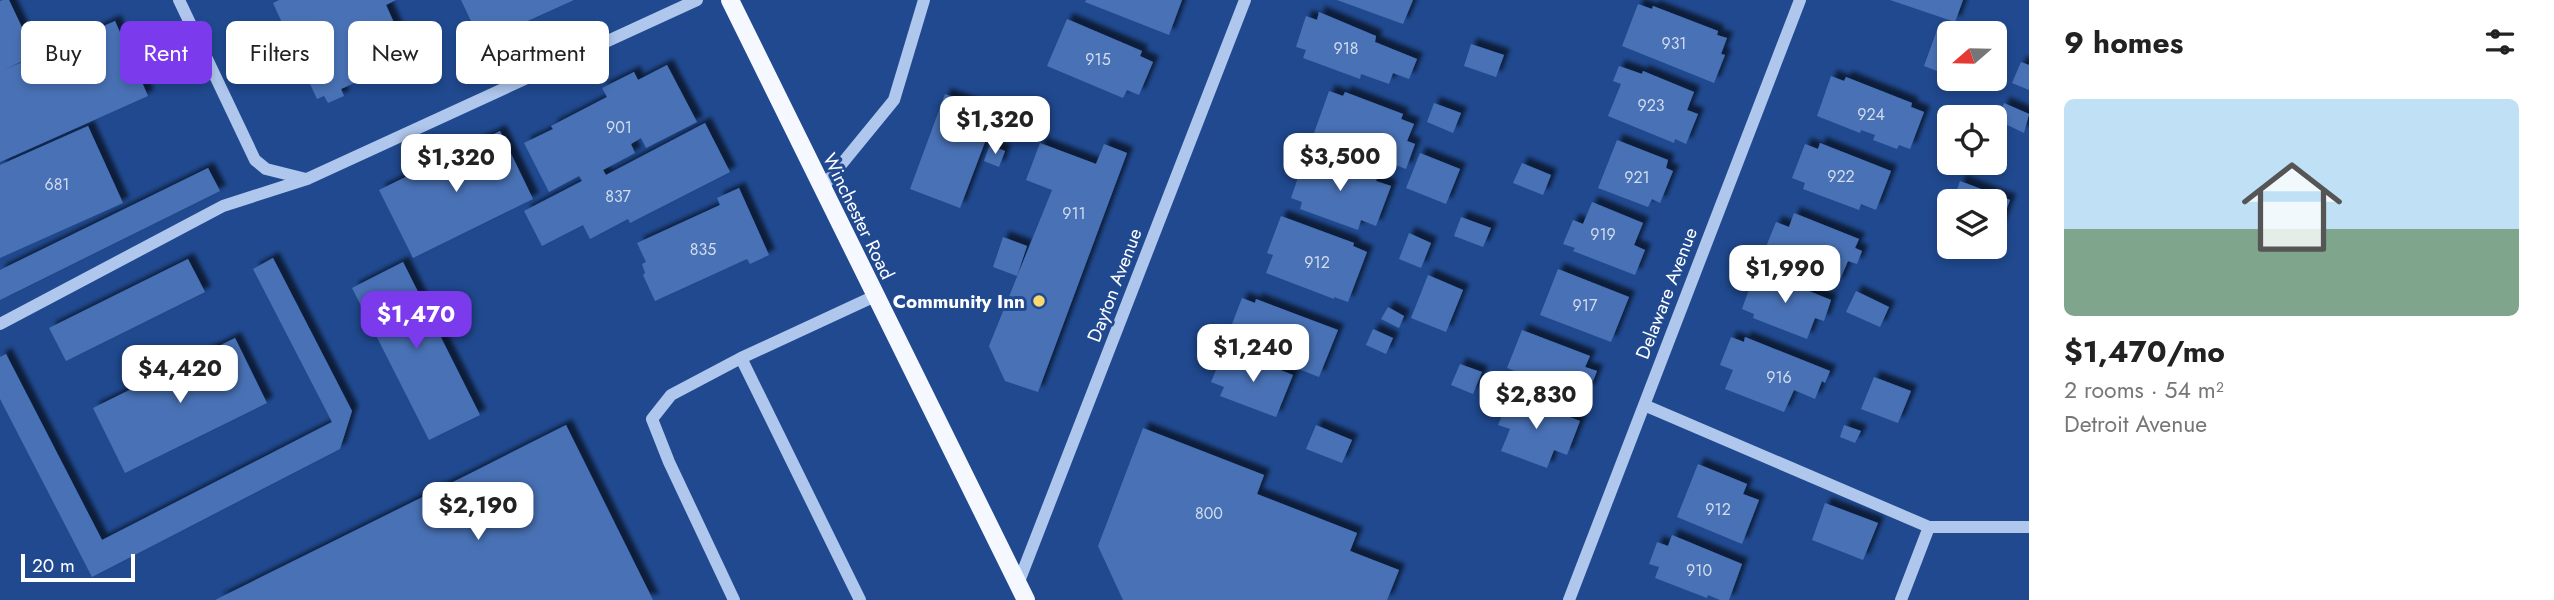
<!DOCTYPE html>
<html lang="en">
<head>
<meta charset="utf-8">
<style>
	:root { --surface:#fff; --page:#f6f6f6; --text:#222; --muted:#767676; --accent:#7c3aed }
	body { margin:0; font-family:Jost,sans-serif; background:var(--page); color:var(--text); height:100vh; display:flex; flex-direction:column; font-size:26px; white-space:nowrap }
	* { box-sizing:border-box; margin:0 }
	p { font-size:23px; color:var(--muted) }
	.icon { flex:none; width:38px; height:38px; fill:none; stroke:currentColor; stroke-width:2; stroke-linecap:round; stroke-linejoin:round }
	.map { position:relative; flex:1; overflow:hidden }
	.side { display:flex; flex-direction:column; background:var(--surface); width:525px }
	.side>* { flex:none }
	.banner { position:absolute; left:21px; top:21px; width:665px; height:63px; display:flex; gap:14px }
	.needle { width:46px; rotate:250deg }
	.fabs { position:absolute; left:1937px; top:21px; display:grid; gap:14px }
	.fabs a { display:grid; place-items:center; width:70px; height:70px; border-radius:10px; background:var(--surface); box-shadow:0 4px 10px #0003; font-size:35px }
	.scale { position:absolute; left:21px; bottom:18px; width:114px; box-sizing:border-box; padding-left:7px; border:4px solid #fff; border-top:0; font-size:19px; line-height:24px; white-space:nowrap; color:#fff; -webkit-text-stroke:5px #20498f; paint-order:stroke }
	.price { position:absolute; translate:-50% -60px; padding:0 16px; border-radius:14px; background:#fff; color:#222; font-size:23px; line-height:46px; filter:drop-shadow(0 2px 4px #0008) }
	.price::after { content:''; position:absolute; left:50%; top:42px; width:21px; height:16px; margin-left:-10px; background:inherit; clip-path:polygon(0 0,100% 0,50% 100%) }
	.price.current { background:var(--accent); color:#fff }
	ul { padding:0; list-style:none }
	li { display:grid; align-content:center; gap:14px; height:371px; padding:0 35px }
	li span { display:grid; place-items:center; height:217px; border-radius:10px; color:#555 }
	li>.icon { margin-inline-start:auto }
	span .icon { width:126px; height:126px; fill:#fffc; stroke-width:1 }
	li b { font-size:30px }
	h2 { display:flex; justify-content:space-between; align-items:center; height:84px; padding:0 35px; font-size:30px }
	.tag { padding:0 24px; border-radius:10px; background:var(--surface); box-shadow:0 4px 10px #0003; font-size:24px; line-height:63px }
	.tag.current { background:var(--accent); color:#fff }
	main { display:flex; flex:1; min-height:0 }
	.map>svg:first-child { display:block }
	.building { fill:#4872b6; filter:url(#shadow) }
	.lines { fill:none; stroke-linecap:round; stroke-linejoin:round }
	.minor { stroke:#afc7ed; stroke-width:12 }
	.major { stroke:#f5f8ff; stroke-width:18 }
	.poi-dot { fill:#fada6f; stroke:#20498f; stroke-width:2.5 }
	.labels { text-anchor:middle; stroke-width:6; stroke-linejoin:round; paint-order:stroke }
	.number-label { font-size:16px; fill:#d1dced }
	.street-label { font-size:19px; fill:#fff; stroke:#20498f }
	.poi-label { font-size:19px; font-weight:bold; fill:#fff; stroke:#20498f; text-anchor:end }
</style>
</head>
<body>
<main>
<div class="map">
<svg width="2029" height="600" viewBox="0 0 2029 600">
	<defs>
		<filter id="shadow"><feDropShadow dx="6" dy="-6" stdDeviation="2" flood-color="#0009"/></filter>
	</defs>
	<rect width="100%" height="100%" fill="#20498f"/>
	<path class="building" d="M3 0H9L35 55 4 70 115 21 148 96 0 162V1Z
		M279 0H396L386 5 410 58 341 89 344 96 328 103 324 96 317 99 273 3Z
		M461 0H574L481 42Z
		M1086 0H1182L1169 35 1085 2Z
		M1337 0H1413L1403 24Z
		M1890 0H1963L1955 22Z
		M1638 4 1652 9 1653 6 1718 31 1717 35 1727 38 1721 54 1725 55 1714 83 1622 46Z
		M1319 12 1376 36 1375 42 1417 59 1409 79 1393 73 1389 84 1361 74 1360 79 1303 58 1306 50 1296 47 1303 25 1306 16 1317 20Z
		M1067 19 1142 51 1140 56 1153 62 1139 95 1127 90 1123 98 1047 66Z
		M1937 30 1950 35V76L1924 66Z
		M1471 44 1504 55 1496 77 1464 66Z
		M2021 62 2029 65V90L2012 83Z
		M667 65 697 122 646 148 641 138 631 144 635 153 603 170 606 175 705 123 730 172 630 223 628 219 590 239 583 225 542 246 524 211 582 181 579 176 549 192 524 143 553 129 551 126 607 97 602 88 634 72 638 80Z
		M1619 66 1642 74 1643 71 1694 92 1687 110 1698 114 1686 144 1675 139 1674 143 1608 116 1621 84 1613 81Z
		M1831 76 1844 81 1846 77 1912 103 1911 107 1924 112 1910 149 1899 145 1897 149 1873 140 1875 135 1861 130 1860 133 1817 116Z
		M1959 79H1988L1985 87Z
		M1329 91 1343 96 1345 92 1403 114 1401 119 1414 124 1407 141 1415 144 1406 169 1385 161 1383 166 1324 144 1326 138 1314 133Z
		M945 94 996 113 960 208 910 189Z
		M1434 103 1461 113 1453 133 1427 122Z
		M2004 103 2029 114 2024 133 1997 120Z
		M88 126 123 203 0 258V165Z
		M500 131 533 199 413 258 379 190Z
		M1617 140 1668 160 1666 168 1673 171 1660 203 1652 199 1648 207 1598 188Z
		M1040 143 1096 164 1104 144 1127 153 1038 392 1005 381 989 346 1052 190 1026 180Z
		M1820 143 1891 171 1876 210 1861 204 1859 210 1803 189 1805 183 1792 178 1805 144 1818 149Z
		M990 145 1005 151 999 167 984 161Z
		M1420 153 1460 169 1446 204 1406 188Z
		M1305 157 1319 162 1321 158 1377 178 1376 181 1391 186 1376 226 1361 220 1358 230 1300 209 1302 202 1291 198Z
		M1522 163 1551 175 1543 195 1513 183Z
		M208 168 220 191 0 300V270Z
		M1960 181 2010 200 1995 239V201H1953Z
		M739 188 769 255 750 264 747 259 655 301 643 275 645 273 642 264 646 262 637 243 720 205 717 198Z
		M1592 202 1643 223 1634 245 1645 250 1635 275 1573 251 1575 248 1563 244 1573 220 1583 224Z
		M1794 213 1859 239 1855 248 1862 251 1857 264 1848 261 1838 284 1763 254 1776 222 1789 227Z
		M1281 216 1354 243 1353 246 1367 252 1348 302 1334 297V299L1266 273 1273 255 1267 253Z
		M1461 217 1491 228 1483 247 1454 236Z
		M1409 233 1431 243 1421 268 1399 259Z
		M1003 237 1027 246 1017 276 993 267Z
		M273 258 352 411 340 449 92 577 0 399V357L6 354 102 540 332 422 253 269Z
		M188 259 205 292 66 361 49 328Z
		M403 262 480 415 429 440 352 288Z
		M1558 269 1629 297 1611 342 1540 315Z
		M1428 275 1463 290 1446 332 1411 318Z
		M1754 275 1768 281 1770 275 1831 300 1824 321 1815 318 1807 339 1753 318 1754 314 1742 309Z
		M1856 291 1889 307 1880 327 1846 312Z
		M1242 298 1255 303 1256 299 1338 330 1319 377 1239 346 1240 343 1227 337Z
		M1388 307 1404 316 1399 328 1381 319Z
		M1373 329 1393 338 1386 354 1366 345Z
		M1522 330 1590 356 1585 367 1597 371 1589 391 1577 387 1573 398 1520 378 1522 374 1507 368Z
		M1731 337 1744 342 1745 337 1830 371 1825 383 1822 381 1815 399 1794 390 1784 412 1725 389 1733 370 1720 365Z
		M235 338 267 403 125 473 93 408Z
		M1237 353 1293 375 1276 417 1220 396 1224 387 1211 382 1221 358 1233 363Z
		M1460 364 1482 372 1473 394 1451 385Z
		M1874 377 1911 391 1898 423 1861 409Z
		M1511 394 1580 421 1567 455 1554 450 1547 468 1501 451 1510 429 1498 425Z
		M566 425 653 600H215L471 473Z
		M1316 425 1352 440 1342 463 1306 449Z
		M1844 425 1861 431 1855 443 1840 437Z
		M1143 428 1264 475 1257 494 1357 533 1350 551 1399 570 1387 600H1123L1098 546Z
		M1698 464 1747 484 1743 494 1759 500 1742 544 1677 517Z
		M1825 503 1878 523 1863 560 1812 540Z
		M1672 535 1742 564 1729 600H1720L1708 595 1707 598 1655 578 1659 567 1649 564 1656 545 1657 542 1668 546Z"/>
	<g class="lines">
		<path class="minor" d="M179 0 255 160 266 169 306 179
			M822 188 894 100 924 0
			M0 324 223 206 307 179 697 0
			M741 358 860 600
			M1644 405 1929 527H2029
			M1018 584 1245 0
			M734 600 669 462 652 419 671 395 741 358 875 296
			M1569 600 1800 0
			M1901 600 1929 527"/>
		<path class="major" d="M730 0 1026 600"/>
	</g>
	<circle class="poi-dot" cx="1039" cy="301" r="7"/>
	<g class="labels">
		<g class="number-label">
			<text x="1674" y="49">931</text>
			<text x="1346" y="54">918</text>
			<text x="1098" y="65">915</text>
			<text x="1651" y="111">923</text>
			<text x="1871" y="120">924</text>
			<text x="619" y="133">901</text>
			<text x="1841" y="182">922</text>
			<text x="1637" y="183">921</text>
			<text x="57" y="190">681</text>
			<text x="618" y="202">837</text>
			<text x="1074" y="219">911</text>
			<text x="1603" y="240">919</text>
			<text x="703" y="255">835</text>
			<text x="1317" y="268">912</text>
			<text x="1585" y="311">917</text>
			<text x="1779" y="383">916</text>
			<text x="1718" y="515">912</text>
			<text x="1209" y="519">800</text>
			<text x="1699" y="576">910</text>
		</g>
		<g class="street-label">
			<text transform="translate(859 216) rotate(64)" y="7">Winchester Road</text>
			<text transform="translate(1114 285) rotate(-69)" y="7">Dayton Avenue</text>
			<text transform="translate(1666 293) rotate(-69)" y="7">Delaware Avenue</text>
		</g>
		<g class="poi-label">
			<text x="1025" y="308">Community Inn</text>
		</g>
	</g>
</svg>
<div class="fabs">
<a><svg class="needle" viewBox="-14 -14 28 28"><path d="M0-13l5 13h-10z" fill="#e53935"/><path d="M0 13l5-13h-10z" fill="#767676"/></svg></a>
<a><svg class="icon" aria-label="locate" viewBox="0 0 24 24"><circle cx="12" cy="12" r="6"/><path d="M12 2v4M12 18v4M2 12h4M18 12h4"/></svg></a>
<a><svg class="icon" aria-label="layers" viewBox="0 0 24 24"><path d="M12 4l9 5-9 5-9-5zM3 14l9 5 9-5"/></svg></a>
</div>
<div class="scale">20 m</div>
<b class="price" style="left:995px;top:156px">$1,320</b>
<b class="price" style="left:1340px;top:193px">$3,500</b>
<b class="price" style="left:456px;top:194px">$1,320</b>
<b class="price" style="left:1785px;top:305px">$1,990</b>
<b class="price current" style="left:416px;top:351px">$1,470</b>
<b class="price" style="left:1253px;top:384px">$1,240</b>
<b class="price" style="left:180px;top:405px">$4,420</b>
<b class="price" style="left:1536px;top:431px">$2,830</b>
<b class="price" style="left:478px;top:542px">$2,190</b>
<div class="banner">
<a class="tag">Buy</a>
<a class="tag current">Rent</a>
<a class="tag">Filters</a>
<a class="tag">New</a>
<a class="tag">Apartment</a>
</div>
</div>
<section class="side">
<h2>9 homes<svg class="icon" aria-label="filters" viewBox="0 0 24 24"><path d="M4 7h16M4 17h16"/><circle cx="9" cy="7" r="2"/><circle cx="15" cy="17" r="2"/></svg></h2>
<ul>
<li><span style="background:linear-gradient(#bfe0f5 60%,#7fa58c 0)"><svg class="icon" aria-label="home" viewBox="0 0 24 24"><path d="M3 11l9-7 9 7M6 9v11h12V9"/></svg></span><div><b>$1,470/mo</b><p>2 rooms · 54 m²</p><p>Detroit Avenue</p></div></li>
</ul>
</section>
</main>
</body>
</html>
